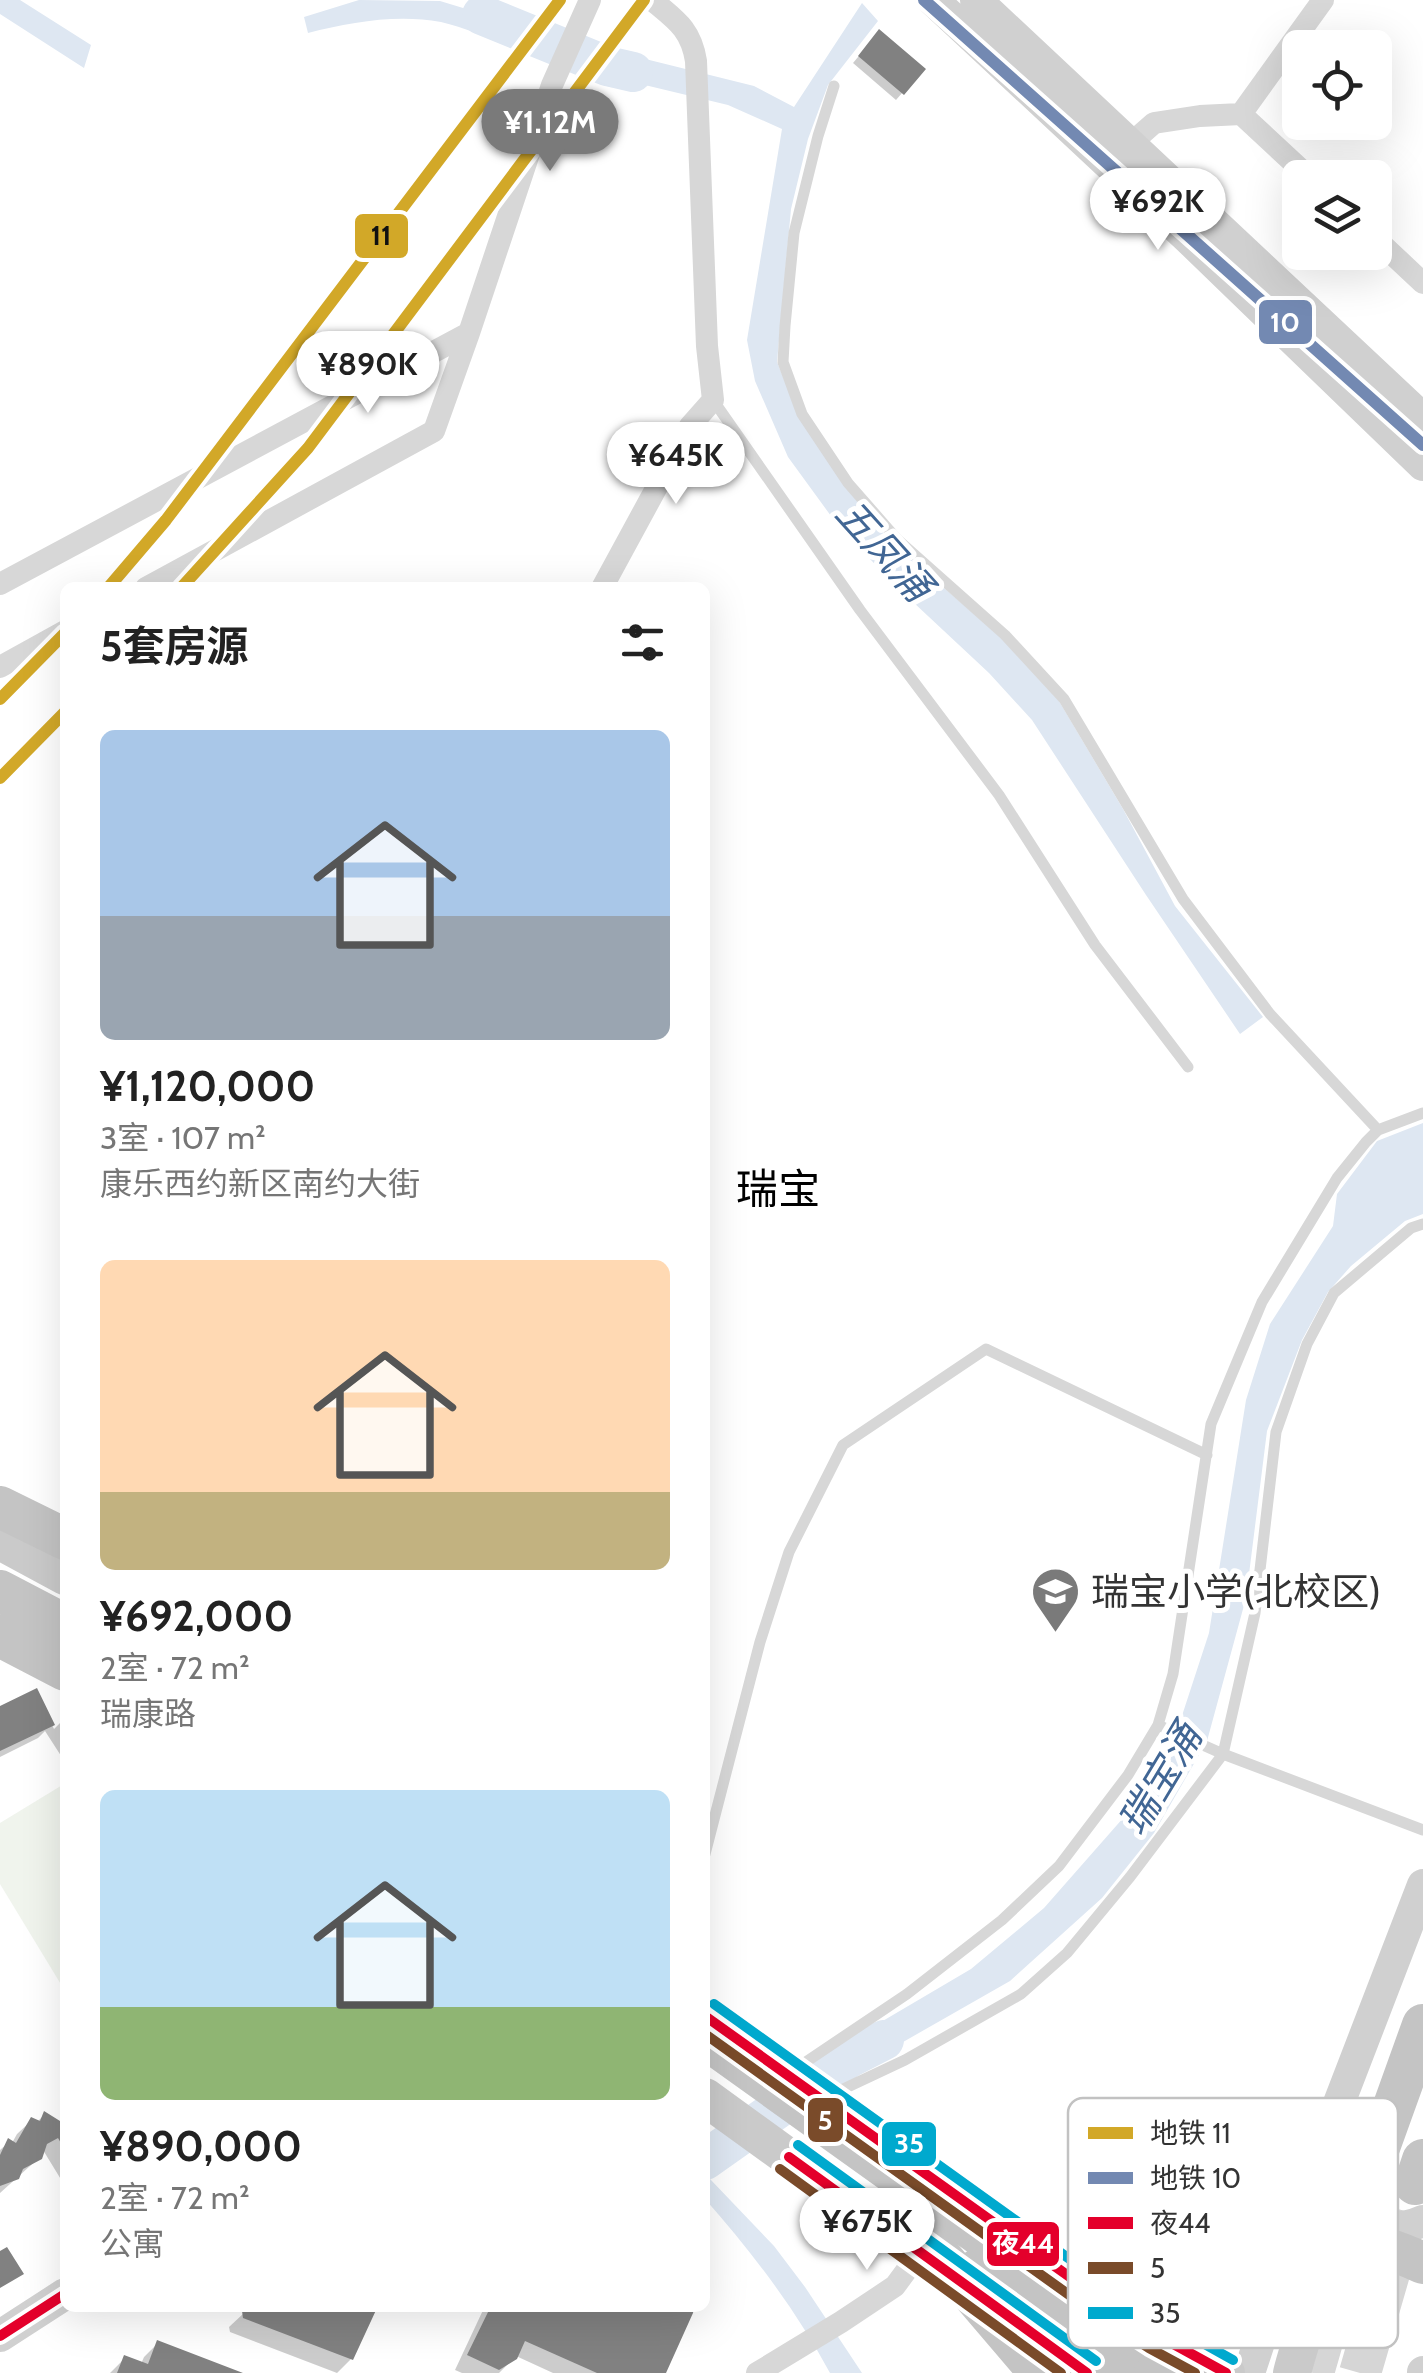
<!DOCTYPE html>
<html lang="zh">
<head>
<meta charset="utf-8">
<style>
	:root { --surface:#fff; --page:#f2f2f2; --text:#222; --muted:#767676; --accent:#7a7a7a }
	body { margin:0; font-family:Cabin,"Noto Sans SC",sans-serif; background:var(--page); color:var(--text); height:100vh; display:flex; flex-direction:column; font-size:38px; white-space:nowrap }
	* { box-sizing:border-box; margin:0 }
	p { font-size:32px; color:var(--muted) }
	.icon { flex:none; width:55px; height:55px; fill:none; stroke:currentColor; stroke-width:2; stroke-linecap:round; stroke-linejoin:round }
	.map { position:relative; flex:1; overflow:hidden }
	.side { position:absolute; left:60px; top:582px; width:650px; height:1730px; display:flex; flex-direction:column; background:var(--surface); border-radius:15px; box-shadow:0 10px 40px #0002 }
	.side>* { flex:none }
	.tools { position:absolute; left:1282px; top:30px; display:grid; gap:20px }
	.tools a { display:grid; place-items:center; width:110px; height:110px; border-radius:15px; background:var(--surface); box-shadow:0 10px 40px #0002; font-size:50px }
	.price { position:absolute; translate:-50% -85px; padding:0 22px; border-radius:35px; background:#fff; color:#222; font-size:32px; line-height:65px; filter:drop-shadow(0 2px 5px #0008) }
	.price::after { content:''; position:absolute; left:50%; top:60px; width:30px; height:22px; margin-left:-15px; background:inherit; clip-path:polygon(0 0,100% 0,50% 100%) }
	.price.current { background:var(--accent); color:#fff }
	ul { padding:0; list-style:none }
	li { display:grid; align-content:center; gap:20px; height:530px; padding:0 40px }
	li span { display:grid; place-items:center; height:310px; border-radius:15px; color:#555 }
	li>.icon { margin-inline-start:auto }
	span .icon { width:180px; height:180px; fill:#fffc; stroke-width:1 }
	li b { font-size:42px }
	h2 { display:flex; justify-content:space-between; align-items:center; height:120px; padding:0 40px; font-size:42px }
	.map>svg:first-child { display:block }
	.green { fill:#f0f4ed }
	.water { fill:#dee7f2 }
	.shadow { fill:#0003 }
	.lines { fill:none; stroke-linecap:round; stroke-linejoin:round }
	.river { stroke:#dee7f2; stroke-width:40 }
	.building { fill:#818181 }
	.highway-tunnel { stroke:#d6d6d6; stroke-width:42; stroke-dasharray:42 21; stroke-linecap:butt }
	.lane { stroke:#d7d7d7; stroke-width:11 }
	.street { stroke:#d7d7d7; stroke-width:22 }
	.secondary { stroke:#d0d0d0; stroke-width:32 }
	.primary { stroke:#cacaca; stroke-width:38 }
	.highway { stroke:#c4c4c4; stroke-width:42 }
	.highway-bridge { stroke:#c4c4c4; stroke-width:42 }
	.bus-1-casing { stroke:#fff; stroke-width:18 }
	.bus-2-casing { stroke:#fff; stroke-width:18 }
	.bus-3-casing { stroke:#fff; stroke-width:18 }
	.bus-1 { stroke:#e4002b; stroke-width:10 }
	.bus-2 { stroke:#7a4b2a; stroke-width:10 }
	.bus-3 { stroke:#00a9ce; stroke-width:10 }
	.metro-1-casing { stroke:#fff; stroke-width:20 }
	.metro-2-casing { stroke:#fff; stroke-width:20 }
	.metro-1 { stroke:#d2a828; stroke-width:12 }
	.metro-2 { stroke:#7389b2; stroke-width:12 }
	.labels { text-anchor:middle; stroke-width:10; stroke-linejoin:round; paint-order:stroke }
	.poi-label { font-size:38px; fill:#333; stroke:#fff; text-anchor:start }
	.water-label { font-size:40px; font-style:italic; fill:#416694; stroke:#fff }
	.quarter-label { font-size:42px; fill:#000; stroke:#fff }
	.key { fill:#fff; stroke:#c2c2c2; stroke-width:2.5 }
	.key-label { font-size:28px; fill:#333 }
	.line-badge { stroke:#fff; stroke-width:4 }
	.badge-label { font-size:28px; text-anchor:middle; font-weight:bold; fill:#fff }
	.pale-badge-label { font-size:28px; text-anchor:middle; font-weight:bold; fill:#111 }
</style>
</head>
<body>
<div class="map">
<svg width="1423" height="2373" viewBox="0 0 1423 2373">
	<rect width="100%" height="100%" fill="#fff"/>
	<path class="green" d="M64 1784 65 1785V1991L0 1884V1823Z"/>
	<path class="water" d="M0 0H20L91 45 84 68 0 14Z
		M359 0 440 1 536 30 523 52C498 43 468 28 441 22 397 14 351 22 308 33L304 17Z
		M862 3 878 21 828 85 808 139 791 209 777 362 799 416 844 484 892 543 1002 638 1059 701 1123 809 1175 906 1263 1017 1240 1034 1146 895 1032 720 989 673 898 588 839 527 788 457 755 381 747 340 782 129 728 105 574 68 589 45 754 86 794 107Z
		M1423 1123V1214L1405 1221 1351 1266 1328 1292 1302 1340 1267 1431 1246 1598 1207 1741 1154 1833 1102 1898 1010 1981 847 2074 825 2055 971 1969 1044 1908 1124 1817 1176 1734 1209 1633 1246 1400 1270 1324 1333 1226 1337 1194 1377 1141Z
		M705 2150 722 2161 710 2179 774 2246 805 2287 862 2373H830C796 2310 752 2252 705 2199Z"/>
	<path class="shadow" d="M873 39 923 69 896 100 853 63Z
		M36 1692 54 1729 60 1723 65 1725V1762L45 1731 38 1738 0 1757V1709Z
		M44 2115 60 2124 65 2121V2186L43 2150 40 2157 0 2193V2150L9 2142 12 2143 17 2134 32 2120 37 2122Z
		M261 2308H374L351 2359 337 2373 230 2332 229 2327 244 2313Z
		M484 2308H691V2313L664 2373H553L516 2356 499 2373H462L455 2370Z
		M158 2343 236 2373H110L125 2358 141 2364 144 2357Z"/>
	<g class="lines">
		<path class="river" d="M482 15 607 66 633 72
			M705 2160 849 2058 884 2040"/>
	</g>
	<path class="building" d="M879 29 926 69 904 95 858 56Z
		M37 1688 55 1725 0 1751V1706Z
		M44 2111 60 2121 65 2118V2150L58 2138 47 2144 42 2159 23 2169 19 2179 0 2186V2155L8 2138 16 2143 31 2117 40 2121Z
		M7 2247 24 2274 0 2288V2251Z
		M253 2308H377L353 2360 243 2318 242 2311Z
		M490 2308H694L693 2313 666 2373H597L525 2341 517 2359 499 2370 467 2355Z
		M157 2340 243 2373H117L124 2355 148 2364Z"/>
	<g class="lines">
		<path class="highway-tunnel" d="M1313 2373 1372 2167
			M1360 2373 1415 2184"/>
		<path class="lane" d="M713 400 860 610 999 795 1095 945 1188 1067
			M1378 1130 1423 1113
			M1158 1725 1223 1754 1423 1830
			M705 1854 760 1642 789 1552 843 1445 986 1349 1207 1455
			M785 2076 907 1994 1002 1920 1059 1866 1128 1775 1158 1725 1173 1674 1211 1424 1262 1302 1337 1178 1366 1142 1378 1130 1270 1014 1183 899 1064 699 1005 635 897 539 848 483 802 414 783 362 785 326 794 233 818 136 834 86
			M820 2100 905 2060 1021 1994 1067 1953 1130 1877 1223 1754 1255 1613 1276 1432 1307 1344 1334 1293 1411 1228 1423 1224"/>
		<path class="street" d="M1241 114 1310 178
			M1121 152 1154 123 1200 116 1241 114 1323 0
			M1375 238 1423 283
			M469 333 552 85 590 0
			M0 584 469 333 434 431 146 588
			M602 588 690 426 713 400 707 346 696 61C691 29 676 20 652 0
			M0 667 65 631
			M757 2373 841 2322 895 2286 920 2252"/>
		<path class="secondary" d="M933 0 1188 238 1423 465
			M976 0 1423 419
			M1333 2178C1337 2226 1384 2238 1423 2221
			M0 2336 65 2294
			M1249 2373 1329 2129 1423 1885
			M1423 2373V2372"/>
		<path class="primary" d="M0 1541 65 1576
			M705 2097 934 2263
			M1066 2275C1084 2273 1103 2274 1120 2270 1175 2260 1247 2225 1287 2186 1303 2169 1315 2148 1329 2129
			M998 2310 1087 2373
			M1158 2336 1226 2373
			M1292 2373C1307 2313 1336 2256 1334 2193"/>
		<path class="highway" d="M0 1507 65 1539
			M0 1591 65 1625
			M0 1636 65 1670
			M705 2038 1068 2298 1112 2329 1186 2373
			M1372 2167 1423 2025
			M1415 2184 1423 2160
			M977 2270 1125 2373"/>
		<path class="highway-bridge" d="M912 2223 1040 2373
			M1109 2373C1168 2242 1296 2204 1423 2263"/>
		<defs>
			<path id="bus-1" d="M705 2016 1095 2295 1157 2335 1226 2373
				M789 2157 1087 2373
				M0 2336 65 2294"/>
			<path id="bus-2" d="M705 2034 1086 2307 1149 2348 1195 2373
				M780 2169 1061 2373"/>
			<path id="bus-3" d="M714 2004 1103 2283 1165 2322 1233 2360
				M798 2145 1096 2361"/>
		</defs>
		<use href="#bus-1" class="bus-1-casing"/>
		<use href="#bus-2" class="bus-2-casing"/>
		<use href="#bus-3" class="bus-3-casing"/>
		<use href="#bus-1" class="bus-1"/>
		<use href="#bus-2" class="bus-2"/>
		<use href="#bus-3" class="bus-3"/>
		<defs>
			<path id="metro-1" d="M108 588 166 520 560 0
				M181 588 308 448 644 0
				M0 699 65 633
				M0 778 65 712"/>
			<path id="metro-2" d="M924 0 1423 445"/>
		</defs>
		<use href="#metro-1" class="metro-1-casing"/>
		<use href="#metro-2" class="metro-2-casing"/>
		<use href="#metro-1" class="metro-1"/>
		<use href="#metro-2" class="metro-2"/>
	</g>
	<defs>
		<symbol id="school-pin" viewBox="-11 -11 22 30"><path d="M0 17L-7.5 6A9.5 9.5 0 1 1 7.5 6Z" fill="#7a7a7a" stroke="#fff"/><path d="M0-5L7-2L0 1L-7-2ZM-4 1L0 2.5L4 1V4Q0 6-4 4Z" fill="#fff"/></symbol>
	</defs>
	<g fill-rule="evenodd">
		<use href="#school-pin" x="1028" y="1564" width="55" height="75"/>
	</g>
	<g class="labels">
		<g class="poi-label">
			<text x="1091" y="1605">瑞宝小学(北校区)</text>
		</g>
		<g class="water-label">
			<text transform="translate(884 550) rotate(48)" y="14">五凤涌</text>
			<text transform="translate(1160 1779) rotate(-59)" y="14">瑞宝涌</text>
		</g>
		<g class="quarter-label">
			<text x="778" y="1204">瑞宝</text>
		</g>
	</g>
	<rect x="1068" y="2098" width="330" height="250" rx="15" class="key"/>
	<rect x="1088" y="2127" width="45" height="12" fill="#d2a828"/>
	<rect x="1088" y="2172" width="45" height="12" fill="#7389b2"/>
	<rect x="1088" y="2217" width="45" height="12" fill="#e4002b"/>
	<rect x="1088" y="2262" width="45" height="12" fill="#7a4b2a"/>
	<rect x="1088" y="2307" width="45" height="12" fill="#00a9ce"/>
	<g class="key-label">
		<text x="1150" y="2143">地铁 11</text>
		<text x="1150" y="2188">地铁 10</text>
		<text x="1150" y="2233">夜44</text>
		<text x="1150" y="2278">5</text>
		<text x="1150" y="2323">35</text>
	</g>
	<g class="line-badge">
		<rect x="353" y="212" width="57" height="48" rx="10" fill="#d2a828"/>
		<rect x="1257" y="298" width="57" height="48" rx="10" fill="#7389b2"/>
		<rect x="806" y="2096" width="39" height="48" rx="10" fill="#7a4b2a"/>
		<rect x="880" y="2120" width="58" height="48" rx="10" fill="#00a9ce"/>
		<rect x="985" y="2220" width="76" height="48" rx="10" fill="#e4002b"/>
	</g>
	<g class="badge-label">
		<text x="1285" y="332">10</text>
		<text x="825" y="2130">5</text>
		<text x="909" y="2153">35</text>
		<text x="1023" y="2253">夜44</text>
	</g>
	<g class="pale-badge-label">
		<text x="381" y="245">11</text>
	</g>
</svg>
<div class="tools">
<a><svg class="icon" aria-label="locate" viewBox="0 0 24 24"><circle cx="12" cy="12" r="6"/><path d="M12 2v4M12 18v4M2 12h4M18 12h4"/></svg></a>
<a><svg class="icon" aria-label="layers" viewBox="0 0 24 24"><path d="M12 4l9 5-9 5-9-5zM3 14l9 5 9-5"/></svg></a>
</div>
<b class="price current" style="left:550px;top:174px">¥1.12M</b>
<b class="price" style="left:1158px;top:253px">¥692K</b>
<b class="price" style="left:368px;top:416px">¥890K</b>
<b class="price" style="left:676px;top:507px">¥645K</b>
<b class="price" style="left:867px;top:2273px">¥675K</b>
<section class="side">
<h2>5套房源<svg class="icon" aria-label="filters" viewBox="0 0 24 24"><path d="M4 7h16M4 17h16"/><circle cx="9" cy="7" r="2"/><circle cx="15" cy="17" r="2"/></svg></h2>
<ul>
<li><span style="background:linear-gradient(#a9c7e8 60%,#9aa5b1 0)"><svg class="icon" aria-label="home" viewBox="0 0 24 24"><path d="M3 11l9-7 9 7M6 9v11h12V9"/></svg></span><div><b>¥1,120,000</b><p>3室 · 107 m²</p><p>康乐西约新区南约大街</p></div></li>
<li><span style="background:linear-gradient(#ffd9b3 75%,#c2b280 0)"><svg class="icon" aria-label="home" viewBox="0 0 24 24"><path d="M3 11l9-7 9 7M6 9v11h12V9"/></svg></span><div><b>¥692,000</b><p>2室 · 72 m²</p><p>瑞康路</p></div></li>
<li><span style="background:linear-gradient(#bfe0f5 70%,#8fb573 0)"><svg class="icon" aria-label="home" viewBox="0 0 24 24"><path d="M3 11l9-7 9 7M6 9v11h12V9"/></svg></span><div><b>¥890,000</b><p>2室 · 72 m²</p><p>公寓</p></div></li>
</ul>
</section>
</div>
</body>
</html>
